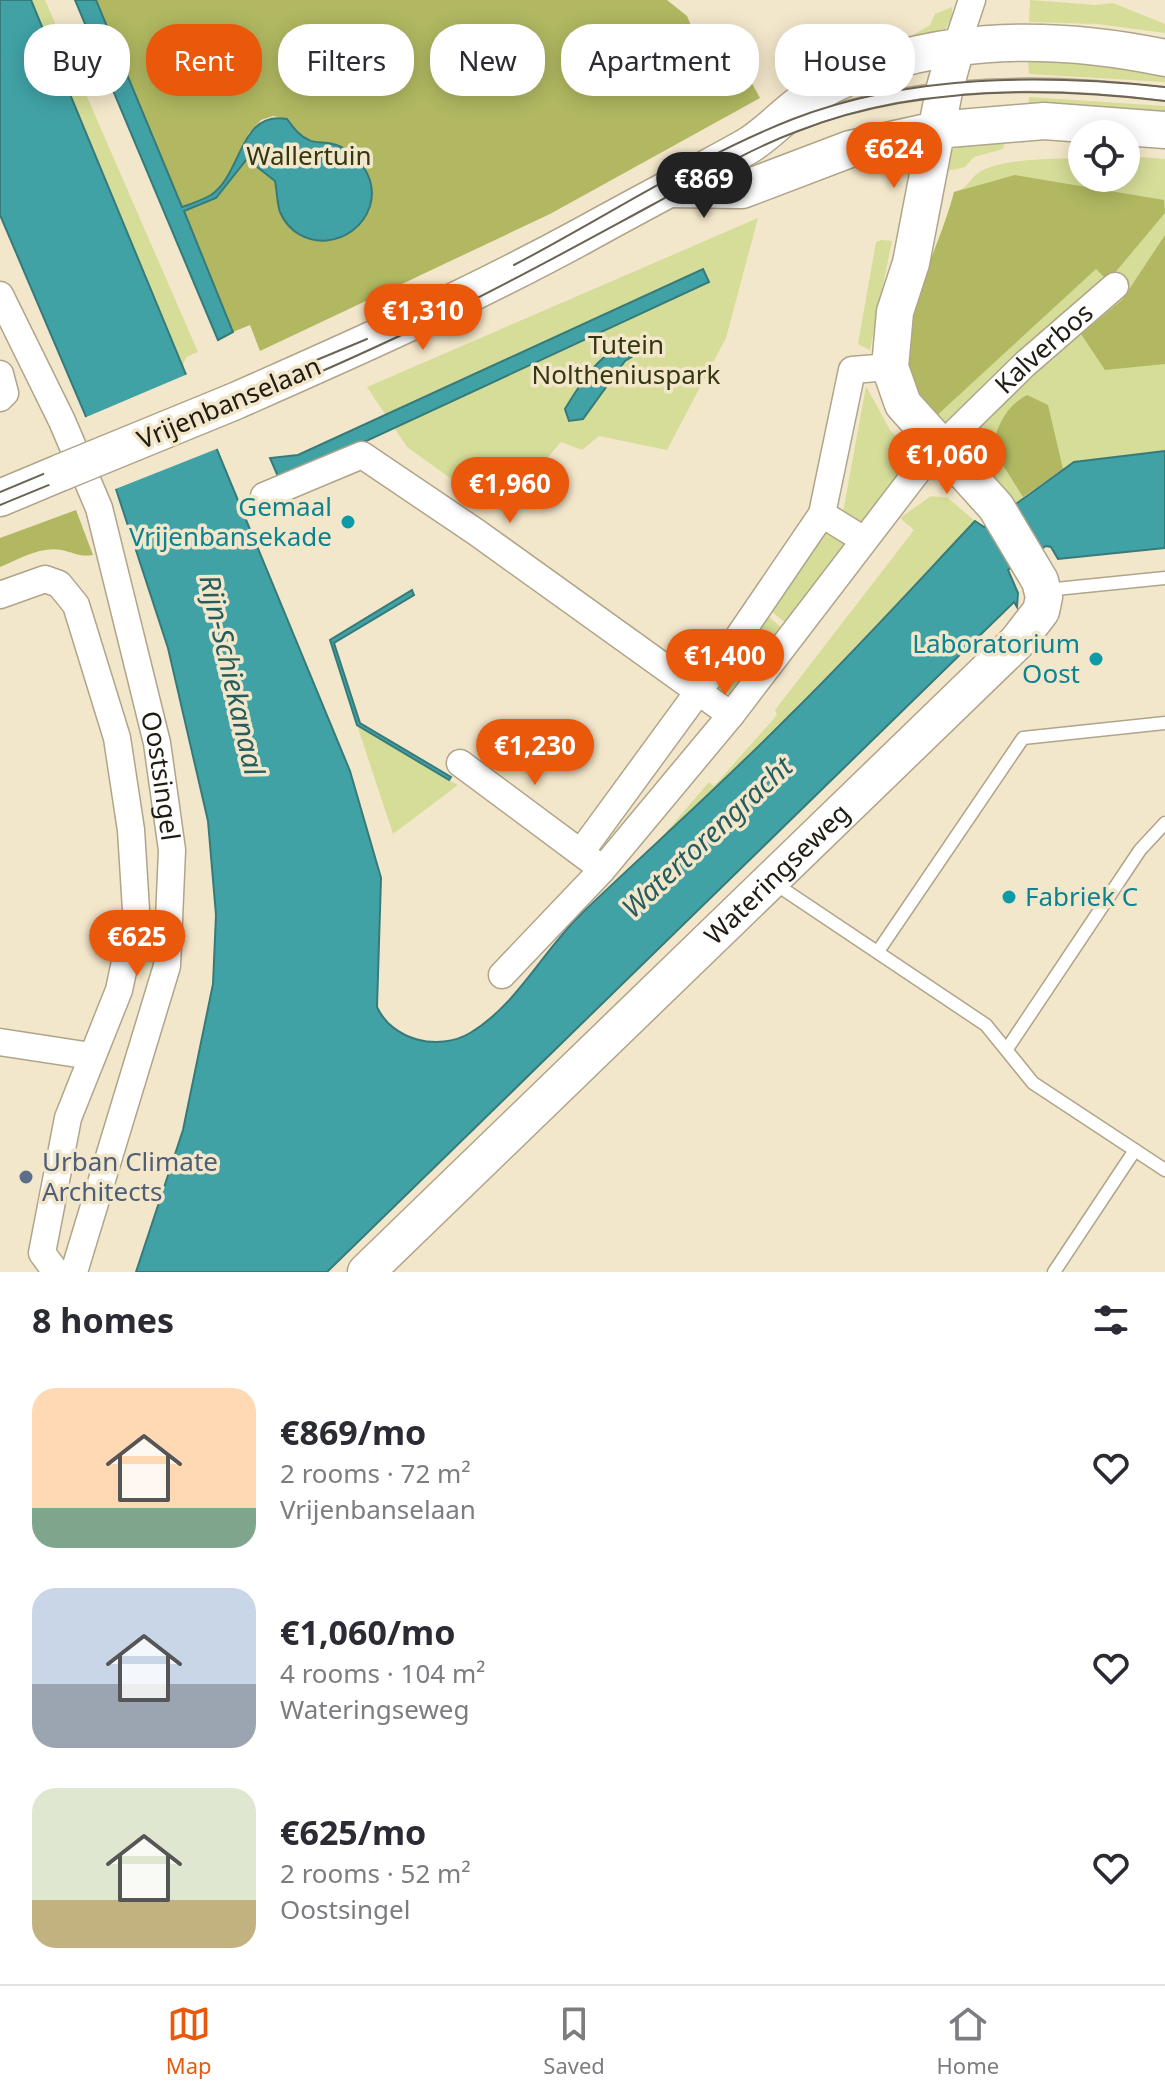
<!DOCTYPE html>
<html lang="en">
<head>
<meta charset="utf-8">
<style>
	:root { --surface:#fff; --page:#f7f7f7; --text:#2b2b33; --muted:#7c7c81; --line:#e1e1e2; --accent:#ea580c }
	body { margin:0; font-family:"Noto Sans",sans-serif; background:var(--page); color:var(--text); height:100vh; display:flex; flex-direction:column; font-size:30px; white-space:nowrap }
	* { box-sizing:border-box; margin:0 }
	p { font-size:26px; color:var(--muted) }
	.icon { flex:none; width:44px; height:44px; fill:none; stroke:currentColor; stroke-width:2; stroke-linecap:round; stroke-linejoin:round }
	.map { position:relative; height:1272px; overflow:hidden }
	.drawer { display:flex; flex-direction:column; background:var(--surface); flex:1 }
	.drawer>* { flex:none }
	.top-card { position:absolute; left:24px; top:24px; width:1118px; height:72px; display:flex; gap:16px }
	.tools { position:absolute; left:1068px; top:120px; display:grid; gap:16px }
	.tools a { display:grid; place-items:center; width:72px; height:72px; border-radius:50%; background:var(--surface); box-shadow:0 4px 20px #0003; font-size:40px }
	.price { position:absolute; translate:-50% -68px; padding:0 18px; border-radius:28px; background:var(--accent); color:#fff; font-size:26px; line-height:52px; filter:drop-shadow(0 2px 4px #0008) }
	.price::after { content:''; position:absolute; left:50%; top:48px; width:24px; height:18px; margin-left:-12px; background:inherit; clip-path:polygon(0 0,100% 0,50% 100%) }
	.price.active { background:#222; color:#fff }
	ul { padding:0; list-style:none }
	li { display:flex; align-items:center; gap:24px; height:200px; padding:0 32px }
	li span { display:grid; place-items:center; flex:none; width:224px; height:160px; border-radius:24px; color:#555 }
	li>.icon { margin-inline-start:auto }
	span .icon { width:96px; height:96px; fill:#fffc; stroke-width:1 }
	li b { font-size:34px }
	h2 { display:flex; justify-content:space-between; align-items:center; height:96px; padding:0 32px; font-size:34px }
	.chip { padding:0 28px; border-radius:32px; background:var(--surface); box-shadow:0 4px 20px #0003; font-size:28px; line-height:72px }
	.chip.active { background:var(--accent); color:#fff }
	.menu { display:flex; justify-content:space-around; align-items:center; height:112px; border-top:2px solid var(--line); background:var(--surface); font-size:22px; color:var(--muted) }
	.menu a { display:grid; justify-items:center; gap:4px }
	.menu .active { color:var(--accent) }
	.map>svg:first-child { display:block }
	.green { fill:#d6dd98 }
	.forest { fill:#b1b861; fill-rule:evenodd }
	.water { fill:#41a2a6; stroke:#377a7a; stroke-width:2 }
	.pier { fill:#f3e7cb }
	.lines { fill:none; stroke-linecap:round; stroke-linejoin:round }
	.lane-casing { stroke:#b0a48a; stroke-width:15 }
	.street-casing { stroke:#b0a48a; stroke-width:29 }
	.secondary-casing { stroke:#b0a48a; stroke-width:39 }
	.lane { stroke:#fff; stroke-width:12 }
	.street { stroke:#fff; stroke-width:26 }
	.secondary { stroke:#fff; stroke-width:36 }
	.tram { stroke:#6b6454; stroke-width:2 }
	.secondary-bridge-casing { stroke:#b0a48a; stroke-width:39; stroke-linecap:butt }
	.secondary-bridge { stroke:#fff; stroke-width:36 }
	.culture-dot { fill:#0f9aa8; stroke:#f3e7cb; stroke-width:3 }
	.service-dot { fill:#5c6f8a; stroke:#f3e7cb; stroke-width:3 }
	.labels { text-anchor:middle; stroke-width:7; stroke-linejoin:round; paint-order:stroke }
	.park-label { font-size:26px; fill:#353712; stroke:#f3e7cb }
	.street-label { font-size:26px; fill:#201c12; stroke:#f3e7cb }
	.culture-label { font-size:26px; fill:#0d838f; stroke:#f3e7cb; text-anchor:end }
	.service-label { font-size:26px; fill:#4e5e75; stroke:#f3e7cb; text-anchor:start }
	.water-label { font-size:28px; font-style:italic; fill:#265c5e; stroke:#f3e7cb }
</style>
</head>
<body>
<div class="map">
<svg width="1165" height="1272" viewBox="0 0 1165 1272">
	<rect width="100%" height="100%" fill="#f3e7cb"/>
	<path class="green" d="M31 0H45L198 352 186 357 183 366Z
		M1030 0 1096 5 1113 3 1165 24V33L1097 24 1029 22Z
		M952 7V17L944 32 906 39 930 25 935 14Z
		M1028 61 1094 62 1165 73V82L1029 74Z
		M1029 97 1165 106V124L1028 115Z
		M1007 132 1003 149 974 157 965 167 943 172C954 133 972 139 1007 132Z
		M1126 156 1165 159V454C1103 459 1054 455 1013 510L916 398 938 244 954 192C969 189 970 176 983 170 1007 158 1055 159 1082 158V178H1126Z
		M758 218 726 338 667 450 599 436 582 450 561 442 502 510 492 508 407 447 367 387Z
		M881 240 892 241 870 350 858 344 876 242Z
		M866 386 890 430 915 455 864 525 844 516 843 512Z
		M931 496 948 498 975 521 794 712 656 844 709 782 714 786 777 715 775 710 914 530 900 518Z
		M825 531 844 543 845 548 788 625 771 611Z
		M767 615 784 630 730 696 717 686Z
		M357 725 443 777 458 785 393 834Z"/>
	<path class="forest" d="M96 0H667L687 16 718 89 749 78 760 98 550 214 260 351 250 325 233 332ZM273 116 287 119 299 135 312 142 331 143 364 166 371 186 370 206 278 195 275 181 248 134 261 120Z
		M1015 175 1164 200 1165 213 1108 281 1096 269 933 419C926 409 917 399 911 388 887 340 943 242 954 192Z
		M1165 235V364L1105 370 1081 334 1122 300Z
		M1027 395 1048 405 1063 469 1023 497 992 448C997 426 1006 406 1027 395Z
		M76 510 93 555C79 557 75 553 62 550 40 546 20 559 0 567V538Z"/>
	<path class="water" d="M0 0H31L350 771 381 878 377 1007C392 1040 438 1052 470 1033 516 1006 543 951 581 914 651 847 723 783 791 714 854 652 914 586 975 521L984 527 1074 462 1165 451V548L1058 559 1051 547 1046 546 1008 570 1018 593 1017 607 1014 602 327 1272H136L183 1130 213 984 216 915 208 821 168 648 113 480 0 215Z
		M75 0H96L182 207C191 204 202 200 211 195 243 173 239 110 287 119 293 127 299 136 309 140 316 144 325 141 333 144 358 151 378 179 370 206 356 248 298 254 280 212 277 203 277 191 275 181L247 159 216 198 184 211 233 332 218 340Z
		M703 269 709 282 280 481 270 458 298 455Z
		M633 341 637 347 633 356 625 361 583 419 569 421 565 409C582 381 600 351 633 341Z
		M412 590 414 595 334 643 360 723 451 777 449 780 357 725 330 640Z"/>
	<path class="pier" d="M190 373 219 448 113 490 84 418Z"/>
	<g class="lines">
		<defs>
			<path id="lane" d="M793 126C907 78 1045 79 1165 94
				M1046 590 1165 578
				M774 883 986 1025 1033 1083 1165 1170
				M879 950 1023 738 1165 723
				M1007 1049 1140 850 1165 823
				M1054 1272 1135 1150"/>
			<g id="street">
				<path d="M956 48 972 0"/>
				<path id="s1" d="M0 295 62 421 99 508 157 743 172 850 167 966 74 1272"/>
				<path d="M0 374 5 393 0 398"/>
				<path d="M264 496 362 455 476 532 731 715"/>
				<path d="M822 514 852 370 890 367"/>
				<path d="M0 595 45 579 59 584 76 605 117 738 131 830 136 910 119 990 68 1118 42 1253 56 1272"/>
				<path d="M460 763 593 862"/>
				<path d="M581 852 739 636 822 514 864 540"/>
				<path id="s2" d="M502 975 602 870 731 715 923 464 1025 364 1115 286"/>
				<path d="M0 1042 91 1056"/>
			</g>
			<g id="secondary">
				<path d="M669 189 742 190 850 149 936 130 1044 121 1165 130"/>
				<path d="M233 402C351 350 468 298 582 236 636 206 692 177 746 147 770 133 789 109 813 95 918 33 1050 34 1165 58"/>
				<path d="M0 498 62 472"/>
				<path id="s3" d="M366 1272 1017 642 1041 611 1044 597 1040 581 996 507 903 404 890 367 895 312 911 263 944 91 956 48"/>
			</g>
		</defs>
		<use href="#lane" class="lane-casing"/>
		<use href="#street" class="street-casing"/>
		<use href="#secondary" class="secondary-casing"/>
		<use href="#lane" class="lane"/>
		<use href="#street" class="street"/>
		<use href="#secondary" class="secondary"/>
		<path class="tram" d="M514 265C606 217 696 157 793 119 910 74 1042 74 1165 87
			M0 492 367 339
			M0 505C145 445 293 388 435 319 508 284 580 244 652 205 700 179 747 150 798 131 913 86 1044 86 1165 101"/>
		<defs>
			<path id="secondary-bridge" d="M62 472 233 402"/>
		</defs>
		<use href="#secondary-bridge" class="secondary-bridge-casing"/>
		<use href="#secondary-bridge" class="secondary-bridge"/>
	</g>
	<g class="culture-dot">
		<circle cx="348" cy="522" r="8"/>
		<circle cx="1096" cy="659" r="8"/>
		<circle cx="1009" cy="897" r="8"/>
	</g>
	<circle class="service-dot" cx="26" cy="1177" r="8"/>
	<g class="labels">
		<g class="park-label">
			<text x="309" y="165">Wallertuin</text>
			<text x="626" y="354">Tutein<tspan x="626" dy="30">Noltheniuspark</tspan></text>
		</g>
		<g class="street-label">
			<text dy="9" stroke="none"><textPath href="#s2" startOffset="830">Kalverbos</textPath></text>
			<text transform="translate(229 403) rotate(-23)" y="9">Vrijenbanselaan</text>
			<text dy="9" stroke="none"><textPath href="#s1" startOffset="510">Oostsingel</textPath></text>
			<text dy="9" stroke="none"><textPath href="#s3" startOffset="572">Wateringseweg</textPath></text>
		</g>
		<g class="culture-label">
			<text x="332" y="516">Gemaal<tspan x="332" dy="30">Vrijenbansekade</tspan></text>
			<text x="1080" y="653">Laboratorium<tspan x="1080" dy="30">Oost</tspan></text>
			<text x="1025" y="906" text-anchor="start">Fabriek C</text>
		</g>
		<g class="service-label">
			<text x="42" y="1171">Urban Climate<tspan x="42" dy="30">Architects</tspan></text>
		</g>
		<g class="water-label">
			<text transform="translate(232 675) rotate(77)" y="10">Rijn-Schiekanaal</text>
			<text transform="translate(707 837) rotate(-43)" y="10">Watertorengracht</text>
		</g>
	</g>
</svg>
<div class="tools">
<a><svg class="icon" aria-label="locate" viewBox="0 0 24 24"><circle cx="12" cy="12" r="6"/><path d="M12 2v4M12 18v4M2 12h4M18 12h4"/></svg></a>
</div>
<b class="price" style="left:894px;top:190px">€624</b>
<b class="price active" style="left:704px;top:220px">€869</b>
<b class="price" style="left:423px;top:352px">€1,310</b>
<b class="price" style="left:947px;top:496px">€1,060</b>
<b class="price" style="left:510px;top:525px">€1,960</b>
<b class="price" style="left:725px;top:697px">€1,400</b>
<b class="price" style="left:535px;top:787px">€1,230</b>
<b class="price" style="left:137px;top:978px">€625</b>
<div class="top-card">
<a class="chip">Buy</a>
<a class="chip active">Rent</a>
<a class="chip">Filters</a>
<a class="chip">New</a>
<a class="chip">Apartment</a>
<a class="chip">House</a>
</div>
</div>
<section class="drawer">
<h2>8 homes<svg class="icon" aria-label="filters" viewBox="0 0 24 24"><path d="M4 7h16M4 17h16"/><circle cx="9" cy="7" r="2"/><circle cx="15" cy="17" r="2"/></svg></h2>
<ul>
<li><span style="background:linear-gradient(#ffd9b3 75%,#7fa58c 0)"><svg class="icon" aria-label="home" viewBox="0 0 24 24"><path d="M3 11l9-7 9 7M6 9v11h12V9"/></svg></span><div><b>€869/mo</b><p>2 rooms · 72 m²</p><p>Vrijenbanselaan</p></div><svg class="icon" aria-label="heart" viewBox="0 0 24 24"><path d="M12 20l-8-8c-3-5 5-10 8-4 3-6 11-1 8 4z"/></svg></li>
<li><span style="background:linear-gradient(#c9d6e8 60%,#9aa5b1 0)"><svg class="icon" aria-label="home" viewBox="0 0 24 24"><path d="M3 11l9-7 9 7M6 9v11h12V9"/></svg></span><div><b>€1,060/mo</b><p>4 rooms · 104 m²</p><p>Wateringseweg</p></div><svg class="icon" aria-label="heart" viewBox="0 0 24 24"><path d="M12 20l-8-8c-3-5 5-10 8-4 3-6 11-1 8 4z"/></svg></li>
<li><span style="background:linear-gradient(#dfe7d0 70%,#c2b280 0)"><svg class="icon" aria-label="home" viewBox="0 0 24 24"><path d="M3 11l9-7 9 7M6 9v11h12V9"/></svg></span><div><b>€625/mo</b><p>2 rooms · 52 m²</p><p>Oostsingel</p></div><svg class="icon" aria-label="heart" viewBox="0 0 24 24"><path d="M12 20l-8-8c-3-5 5-10 8-4 3-6 11-1 8 4z"/></svg></li>
</ul>
</section>
<nav class="menu">
<a class="active"><svg class="icon" aria-label="map" viewBox="0 0 24 24"><path d="M3 6l6-2 6 2 6-2v14l-6 2-6-2-6 2zM9 4v14M15 6v14"/></svg>Map</a>
<a><svg class="icon" aria-label="saved" viewBox="0 0 24 24"><path d="M7 4h10v16l-5-4-5 4z"/></svg>Saved</a>
<a><svg class="icon" aria-label="home" viewBox="0 0 24 24"><path d="M3 11l9-7 9 7M6 9v11h12V9"/></svg>Home</a>
</nav>
</body>
</html>
